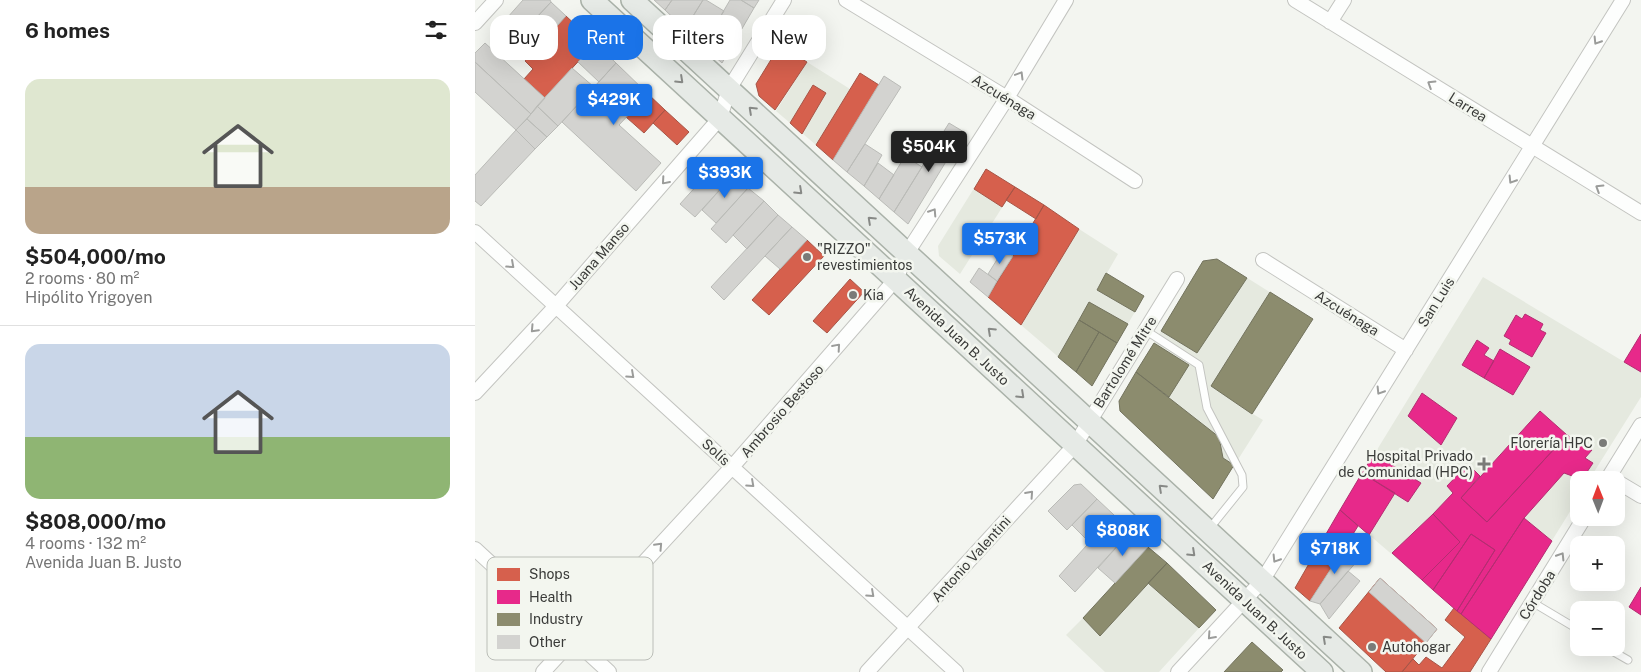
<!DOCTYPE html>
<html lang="en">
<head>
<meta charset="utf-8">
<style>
	:root { --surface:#fff; --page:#f6f6f6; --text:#222; --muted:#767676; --line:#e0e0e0; --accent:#1a73e8 }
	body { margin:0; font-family:"Public Sans",sans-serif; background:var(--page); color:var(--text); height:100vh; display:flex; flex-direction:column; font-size:19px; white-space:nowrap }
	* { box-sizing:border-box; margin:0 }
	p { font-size:16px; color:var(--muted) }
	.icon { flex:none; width:28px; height:28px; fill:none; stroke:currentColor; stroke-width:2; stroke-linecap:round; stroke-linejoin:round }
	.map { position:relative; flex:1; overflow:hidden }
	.panel { display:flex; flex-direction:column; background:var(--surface); width:475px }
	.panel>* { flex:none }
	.top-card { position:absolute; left:15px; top:15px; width:475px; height:45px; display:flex; gap:10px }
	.needle { width:32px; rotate:359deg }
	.buttons { position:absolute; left:1095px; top:471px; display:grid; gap:10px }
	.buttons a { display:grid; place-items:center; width:55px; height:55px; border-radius:10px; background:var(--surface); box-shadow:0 5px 20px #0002; font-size:25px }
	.price { position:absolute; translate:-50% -42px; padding:0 11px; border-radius:5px; background:var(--accent); color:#fff; font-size:16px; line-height:32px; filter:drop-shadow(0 1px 2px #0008) }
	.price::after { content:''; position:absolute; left:50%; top:30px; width:15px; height:11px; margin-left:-8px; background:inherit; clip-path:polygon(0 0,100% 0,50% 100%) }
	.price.active { background:#222; color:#fff }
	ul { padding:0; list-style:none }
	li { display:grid; align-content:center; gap:10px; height:265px; padding:0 25px }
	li+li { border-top:1px solid var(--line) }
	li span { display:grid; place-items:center; height:155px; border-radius:15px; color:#555 }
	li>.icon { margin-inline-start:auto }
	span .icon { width:90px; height:90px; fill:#fffc; stroke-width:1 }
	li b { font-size:21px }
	h2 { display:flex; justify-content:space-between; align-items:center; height:60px; padding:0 25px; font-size:21px }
	.tag { padding:0 18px; border-radius:15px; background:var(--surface); box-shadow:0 5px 20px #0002; font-size:18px; line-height:45px }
	.tag.active { background:var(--accent); color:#fff }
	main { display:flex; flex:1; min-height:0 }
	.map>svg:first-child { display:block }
	.built { fill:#e5e9df }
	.shops { fill:#d6604d; stroke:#a75547 }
	.health { fill:#e7298a; stroke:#b32e71 }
	.industry { fill:#8c8c6e; stroke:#73735e }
	.building { fill:#d3d3d0; stroke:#babbb7 }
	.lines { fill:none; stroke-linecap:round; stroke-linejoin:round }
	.lane-casing { stroke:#c3c4c0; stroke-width:9 }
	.street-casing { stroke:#c3c4c0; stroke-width:16 }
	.primary-casing { stroke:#aab2a9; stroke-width:24 }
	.lane { stroke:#fdfefd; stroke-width:7 }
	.street { stroke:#fdfefd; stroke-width:14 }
	.primary { stroke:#e6eae6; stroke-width:21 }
	.oneway { stroke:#9b9c9a }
	.oneway2 { stroke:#878986 }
	.poi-dot { fill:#7a7b78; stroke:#f3f6ef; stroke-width:2 }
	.labels { text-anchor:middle; stroke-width:5; stroke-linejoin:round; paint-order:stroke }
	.street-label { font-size:14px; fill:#393a38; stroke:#f3f6ef }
	.poi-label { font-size:14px; fill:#393a38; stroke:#f3f6ef; text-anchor:start }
	.key { fill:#f3f6ef; stroke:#bbbeb8; stroke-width:1 }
	.key-label { font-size:14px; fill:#393a38 }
</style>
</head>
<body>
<main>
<section class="panel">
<h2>6 homes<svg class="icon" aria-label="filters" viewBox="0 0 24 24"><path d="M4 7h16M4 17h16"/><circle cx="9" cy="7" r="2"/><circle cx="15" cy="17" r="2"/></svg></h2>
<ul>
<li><span style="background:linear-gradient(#dfe7d0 70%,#b9a48a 0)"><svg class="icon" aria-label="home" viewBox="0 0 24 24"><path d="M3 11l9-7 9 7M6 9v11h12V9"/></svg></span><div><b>$504,000/mo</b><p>2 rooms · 80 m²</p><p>Hipólito Yrigoyen</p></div></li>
<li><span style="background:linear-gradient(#c9d6e8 60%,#8fb573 0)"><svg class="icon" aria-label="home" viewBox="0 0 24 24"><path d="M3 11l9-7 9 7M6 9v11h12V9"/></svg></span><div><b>$808,000/mo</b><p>4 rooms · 132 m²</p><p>Avenida Juan B. Justo</p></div></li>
</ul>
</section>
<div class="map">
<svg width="1166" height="672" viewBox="0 0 1166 672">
	<rect width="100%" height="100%" fill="#f3f5f0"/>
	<path class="built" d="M332 62 375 89 341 145 301 111Z
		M511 169 540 187 485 274 464 256 463 246Z
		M604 229 643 254 632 273 669 296 642 343 601 372 546 325Z
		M742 259 838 319 778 414 788 420 738 499 645 411 644 401 728 261Z
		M1008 277 1166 372V397L1114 480H1104V497L1016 639 865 510Z
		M673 583 724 628 684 672H630L591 635 608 618 625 635Z"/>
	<path class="shops" d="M91 16 120 43 70 98 49 79 58 69 50 61Z
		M305 45 332 62 300 110 284 96 281 84Z
		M385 73 404 85 358 160 341 145Z
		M338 85 351 93 327 134 315 123Z
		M173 94 190 110 169 133 151 117Z
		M190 110 214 132 202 145 178 123Z
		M511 169 540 187 527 207 499 189Z
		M540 187 569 205 561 219 531 200Z
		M569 205 604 229 546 325 513 297Z
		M332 240 349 256 294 315 277 300Z
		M375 279 389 292 352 333 338 321Z
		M851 534 870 547 835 601 820 588Z
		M905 578 962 629 927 672H911L864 628Z
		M979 608 1016 639 995 672H927L938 659 944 665 951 657 967 668 990 637 970 620Z"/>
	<path class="health" d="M1050 314 1068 324 1065 330 1071 333 1057 357 1034 344 1036 340 1029 336 1041 315 1047 319Z
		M1166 334V372L1149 362Z
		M1002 340 1014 348 1009 355 1019 361 1009 378 987 365Z
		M1025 349 1055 367 1038 395 1009 378Z
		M947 393 982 418 966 445 933 416Z
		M1065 411 1092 435 1012 522 986 498Z
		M1092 435 1117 450 1110 458 1118 463 1110 475 1100 477 1089 473 1049 518 986 614 982 611 1020 550 996 534 958 590 947 580 985 542 958 514 978 493 972 486 993 464 1005 476 986 498 1012 522Z
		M899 454 946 483 933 502 887 473Z
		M887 473 920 493 894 535 865 510Z
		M865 510 883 526 870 547 851 534Z
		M958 514 985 542 947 580 917 553Z
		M1049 518 1077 541 1016 639 986 614Z
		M996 534 1020 550 982 611 958 590Z
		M1166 587V615L1154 607Z"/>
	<path class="industry" d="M742 259 772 278 722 353 686 331 728 261Z
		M631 273 669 296 660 312 622 290Z
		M795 292 838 319 777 414 736 386Z
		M614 302 653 324 642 343 604 320Z
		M604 320 624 332 601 372 583 357Z
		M624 332 642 343 617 386 601 372Z
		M679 343 714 365 694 397 661 372Z
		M661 372 744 437 748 458 759 465 738 499 645 411 644 401Z
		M673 547 692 563 625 636 608 618Z
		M692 563 741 610 724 628 673 583Z
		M777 642 808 670 806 672H749Z"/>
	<path class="building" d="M48 0H75L76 2 48 32 32 18Z
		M179 0H197L190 10Z
		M197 0H228L210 29 190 10Z
		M228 0H231L249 11 228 46 210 29Z
		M255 0H266L279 8 247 63 228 46Z
		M266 0H284L279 8Z
		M76 2 91 16 63 47 48 32Z
		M10 43 70 98 56 114 0 62V53Z
		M120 43 141 63 124 82 103 62Z
		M0 62 56 114 41 130 0 92Z
		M141 63 173 94 144 125 186 163 161 191 87 122Z
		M97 68 119 87 83 126 62 106Z
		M409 76 426 87 372 172 358 160Z
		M62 106 83 126 72 137 52 119Z
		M52 119 72 137 60 149 41 130Z
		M474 123 489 132 433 224 419 212Z
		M41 130 60 149 6 206 0 201V175Z
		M390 144 407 155 389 186 372 172Z
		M430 156 447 167 419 212 404 199Z
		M244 161 259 174 220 217 205 204Z
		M403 163 419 175 404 199 389 186Z
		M259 174 273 188 241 223 227 210Z
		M273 188 289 201 251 243 236 229Z
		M289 201 303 215 272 249 258 235Z
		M303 215 317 227 249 300 236 287Z
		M317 227 332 240 305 269 290 256Z
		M528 250 538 256 522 281 513 274Z
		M504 268 522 281 513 297 495 282Z
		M606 484 622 499 592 530 573 511 599 485Z
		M622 499 639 515 614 542 597 525Z
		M639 515 656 531 600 592 584 576Z
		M656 531 673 547 640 583 623 568Z
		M870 547 883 560 845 604 835 601Z
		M873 571 885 581 854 619 845 604Z
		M905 578 962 629 951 643 894 592Z"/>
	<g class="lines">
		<defs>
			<path id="lane" d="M670 330 724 365 732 408 767 475 768 487 735 528
				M1057 602 1104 630
				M1132 648 1153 660"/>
			<path id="street" d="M371 0 532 98 660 181
				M820 0 1166 213
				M855 22 869 0
				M0 23 21 0
				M0 232 481 672
				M788 260 931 350
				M0 393 81 306 245 118 254 89 309 0
				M1132 480 1166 425
				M1141 481 1166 496
				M0 549 134 672
				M68 672 257 467 421 279 432 253 532 98 591 0
				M392 672 600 445 702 279
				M703 672 787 581 1148 0
				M1014 672 1109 518"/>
			<path id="primary" d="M117 0 847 672
				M157 0 886 672"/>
		</defs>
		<use href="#lane" class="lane-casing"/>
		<use href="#street" class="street-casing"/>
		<use href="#primary" class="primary-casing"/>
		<use href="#lane" class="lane"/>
		<use href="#street" class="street"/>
		<use href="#primary" class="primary"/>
	</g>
	<defs><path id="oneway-chevron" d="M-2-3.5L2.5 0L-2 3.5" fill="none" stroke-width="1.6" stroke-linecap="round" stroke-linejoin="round" transform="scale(1.25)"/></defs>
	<g class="oneway">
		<use href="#oneway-chevron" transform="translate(1122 41) rotate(122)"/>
		<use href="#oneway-chevron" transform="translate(545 75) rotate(-59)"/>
		<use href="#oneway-chevron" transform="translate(956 84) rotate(-148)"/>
		<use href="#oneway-chevron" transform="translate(1037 180) rotate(122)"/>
		<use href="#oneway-chevron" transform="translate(190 181) rotate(131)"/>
		<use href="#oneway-chevron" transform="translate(1124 188) rotate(-148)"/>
		<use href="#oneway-chevron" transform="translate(458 212) rotate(-57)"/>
		<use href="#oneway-chevron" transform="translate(36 265) rotate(42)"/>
		<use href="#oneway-chevron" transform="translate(59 329) rotate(133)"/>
		<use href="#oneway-chevron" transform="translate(362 347) rotate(-49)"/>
		<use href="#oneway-chevron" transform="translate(156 375) rotate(42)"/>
		<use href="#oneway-chevron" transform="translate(905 391) rotate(122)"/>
		<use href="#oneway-chevron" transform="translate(276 484) rotate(42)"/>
		<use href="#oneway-chevron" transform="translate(555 494) rotate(-48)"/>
		<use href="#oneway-chevron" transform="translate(184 546) rotate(-47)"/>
		<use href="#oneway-chevron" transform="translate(1086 556) rotate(-58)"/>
		<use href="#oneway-chevron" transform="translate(801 559) rotate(122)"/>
		<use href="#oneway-chevron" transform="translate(396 594) rotate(42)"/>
		<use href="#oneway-chevron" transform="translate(736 636) rotate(132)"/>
	</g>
	<g class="oneway2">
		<use href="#oneway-chevron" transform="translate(205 80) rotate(43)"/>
		<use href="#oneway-chevron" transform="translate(277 110) rotate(-137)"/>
		<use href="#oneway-chevron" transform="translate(324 191) rotate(43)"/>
		<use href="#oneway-chevron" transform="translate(396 220) rotate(-137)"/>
		<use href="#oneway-chevron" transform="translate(516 331) rotate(-137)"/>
		<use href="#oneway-chevron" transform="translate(546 395) rotate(43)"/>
		<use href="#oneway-chevron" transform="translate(687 488) rotate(-137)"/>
		<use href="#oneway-chevron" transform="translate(717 553) rotate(43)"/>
		<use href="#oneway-chevron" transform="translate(851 639) rotate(-137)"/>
	</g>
	<g class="poi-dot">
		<circle cx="332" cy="257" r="5"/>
		<circle cx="378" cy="295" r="5"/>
		<circle cx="1128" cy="443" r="5"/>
		<path d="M1006.5 456.5h5v5h5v5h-5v5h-5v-5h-5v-5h5z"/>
		<circle cx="897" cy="647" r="5"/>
	</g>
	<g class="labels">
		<g class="street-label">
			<text transform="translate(529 97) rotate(32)" y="5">Azcuénaga</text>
			<text transform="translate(993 107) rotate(32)" y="5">Larrea</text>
			<text transform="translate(124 256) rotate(-49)" y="5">Juana Manso</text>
			<text transform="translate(961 302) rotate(-58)" y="5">San Luis</text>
			<text transform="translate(872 313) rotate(32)" y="5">Azcuénaga</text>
			<text transform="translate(482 336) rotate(43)" y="5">Avenida Juan B. Justo</text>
			<text transform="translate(650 362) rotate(-58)" y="5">Bartolomé Mitre</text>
			<text transform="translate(307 411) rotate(-49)" y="5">Ambrosio Bestoso</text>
			<text transform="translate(241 452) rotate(42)" y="5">Solís</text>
			<text transform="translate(496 559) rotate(-48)" y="5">Antonio Valentini</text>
			<text transform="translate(1062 595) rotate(-58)" y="5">Córdoba</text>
			<text transform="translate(780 610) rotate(43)" y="5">Avenida Juan B. Justo</text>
		</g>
		<g class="poi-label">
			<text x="342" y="254">"RIZZO"<tspan x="342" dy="16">revestimientos</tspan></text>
			<text x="388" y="300">Kia</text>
			<text x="1118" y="448" text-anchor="end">Florería HPC</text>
			<text x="998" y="461" text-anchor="end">Hospital Privado<tspan x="998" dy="16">de Comunidad (HPC)</tspan></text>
			<text x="907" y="652">Autohogar</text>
		</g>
	</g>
	<rect x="12" y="557" width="166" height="103" rx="8" class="key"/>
	<rect x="22" y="568" width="23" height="13" fill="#d6604d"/>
	<rect x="22" y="590" width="23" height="14" fill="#e7298a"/>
	<rect x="22" y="613" width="23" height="13" fill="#8c8c6e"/>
	<rect x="22" y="635" width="23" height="14" fill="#d3d3d0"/>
	<g class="key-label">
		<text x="54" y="579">Shops</text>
		<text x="54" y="602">Health</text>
		<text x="54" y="624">Industry</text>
		<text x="54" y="647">Other</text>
	</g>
</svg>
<div class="buttons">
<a><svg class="needle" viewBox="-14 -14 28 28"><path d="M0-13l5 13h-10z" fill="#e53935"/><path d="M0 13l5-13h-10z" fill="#767676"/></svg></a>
<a>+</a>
<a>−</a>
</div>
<b class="price" style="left:139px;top:126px">$429K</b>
<b class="price active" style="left:454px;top:173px">$504K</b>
<b class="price" style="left:250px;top:199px">$393K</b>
<b class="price" style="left:525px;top:265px">$573K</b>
<b class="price" style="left:648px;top:557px">$808K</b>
<b class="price" style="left:860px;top:575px">$718K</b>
<div class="top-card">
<a class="tag">Buy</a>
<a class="tag active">Rent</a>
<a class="tag">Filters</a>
<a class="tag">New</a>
</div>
</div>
</main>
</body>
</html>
